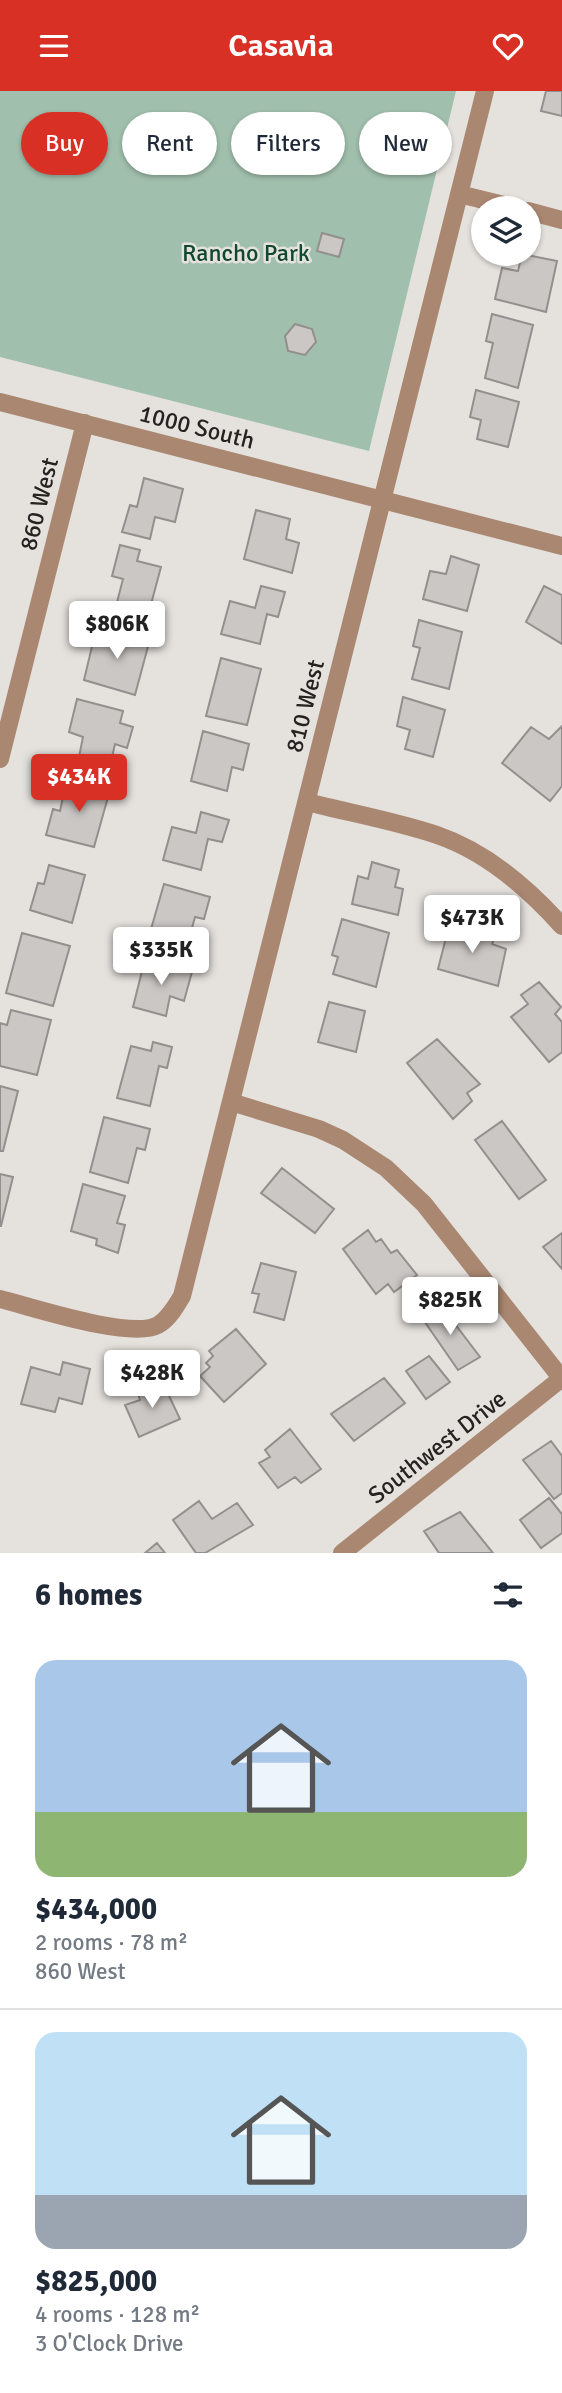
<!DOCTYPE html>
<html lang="en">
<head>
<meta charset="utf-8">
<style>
	:root { --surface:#fff; --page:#f6f6f7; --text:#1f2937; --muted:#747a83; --line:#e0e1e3; --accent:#d93025 }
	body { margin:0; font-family:Signika,sans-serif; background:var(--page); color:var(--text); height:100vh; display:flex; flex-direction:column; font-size:26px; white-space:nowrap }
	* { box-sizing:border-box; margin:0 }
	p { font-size:23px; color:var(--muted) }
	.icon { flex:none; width:38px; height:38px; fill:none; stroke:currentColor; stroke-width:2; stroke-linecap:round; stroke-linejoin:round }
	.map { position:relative; height:1462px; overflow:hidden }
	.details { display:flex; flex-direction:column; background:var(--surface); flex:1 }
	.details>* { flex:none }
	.guide { position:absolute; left:21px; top:21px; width:522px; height:63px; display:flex; gap:14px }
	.fabs { position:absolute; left:471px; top:105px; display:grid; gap:14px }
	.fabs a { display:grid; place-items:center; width:70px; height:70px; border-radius:50%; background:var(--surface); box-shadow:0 2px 5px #0004; font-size:35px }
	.price { position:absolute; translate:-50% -60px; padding:0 16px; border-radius:7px; background:#fff; color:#222; font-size:23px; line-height:46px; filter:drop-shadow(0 2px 4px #0008) }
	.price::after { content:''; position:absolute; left:50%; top:42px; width:21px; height:16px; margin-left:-10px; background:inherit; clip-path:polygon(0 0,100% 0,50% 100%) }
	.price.on { background:var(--accent); color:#fff }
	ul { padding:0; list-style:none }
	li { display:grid; align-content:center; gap:14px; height:371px; padding:0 35px }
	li+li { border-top:2px solid var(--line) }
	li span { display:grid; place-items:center; height:217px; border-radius:21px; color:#555 }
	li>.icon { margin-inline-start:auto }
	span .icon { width:126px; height:126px; fill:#fffc; stroke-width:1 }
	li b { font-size:30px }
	h2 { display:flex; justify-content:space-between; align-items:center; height:84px; padding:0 35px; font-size:30px }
	.pill { padding:0 24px; border-radius:32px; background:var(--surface); box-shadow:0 2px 5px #0004; font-size:24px; line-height:63px }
	.pill.on { background:var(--accent); color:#fff }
	header { display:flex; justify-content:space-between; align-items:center; height:91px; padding:0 35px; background:var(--accent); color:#fff; font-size:32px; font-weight:600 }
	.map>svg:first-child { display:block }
	.green { fill:#a1bfad }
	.building { fill:#cbc7c4; stroke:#938f8d; stroke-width:2 }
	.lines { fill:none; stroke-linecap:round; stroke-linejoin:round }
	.minor { stroke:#aa8771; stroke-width:18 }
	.labels { text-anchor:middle; stroke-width:5; stroke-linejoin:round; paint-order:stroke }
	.park-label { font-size:24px; fill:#10482f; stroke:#e5e2de }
	.street-label { font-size:24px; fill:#242321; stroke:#e5e2de }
</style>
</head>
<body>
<header><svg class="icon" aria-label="menu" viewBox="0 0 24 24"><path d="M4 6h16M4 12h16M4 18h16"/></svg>Casavia<svg class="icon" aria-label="heart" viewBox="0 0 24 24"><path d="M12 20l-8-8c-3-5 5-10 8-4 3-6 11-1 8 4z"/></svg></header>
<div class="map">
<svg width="562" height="1462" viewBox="0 0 562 1462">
	<rect width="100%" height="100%" fill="#e5e2de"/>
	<path class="green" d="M0 0H456L369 360 0 266Z"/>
	<path class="building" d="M546 0H562V25L541 20Z
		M322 142 344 148 339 166 317 160Z
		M522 163 557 170 546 221 495 208 502 177 518 180Z
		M492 223 533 234 518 297 485 287 493 252 486 250Z
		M295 233 312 238 316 251 305 264 288 260 285 245Z
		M476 299 519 311 508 356 477 348 481 329 470 326Z
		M144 387 183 398 175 431 155 426 150 448 122 441 130 414 137 416Z
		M256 419 290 428 286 448 299 452 292 482 244 468Z
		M120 454 140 459 137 470 161 476 147 528 115 519 123 488 112 485Z
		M451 465 479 474 467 520 423 508 430 480 446 483Z
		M261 495 285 501 278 526 267 523 260 553 221 543 230 510 255 517Z
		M544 495 562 504V553L526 531Z
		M419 529 462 541 449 598 412 588 420 557 413 555Z
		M106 537 150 548 135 604 84 589 94 547 103 549Z
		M221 567 261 578 247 634 206 625Z
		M403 606 445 619 433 666 405 658 410 639 397 635Z
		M77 608 123 620 120 632 133 636 127 657 115 653 108 684 77 676 83 646 69 641Z
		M562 635V695L550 710 502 672 531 636 549 648Z
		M203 640 249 653 243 679 232 676 227 700 191 690Z
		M71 688 110 699 94 756 46 744 53 718 60 720 64 701 68 702Z
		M201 721 229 729 222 751 208 748 201 779 163 769 172 736 196 742Z
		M372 771 399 779 395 796 403 798 398 824 352 813 358 785 368 788Z
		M49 774 85 784 72 832 30 819 38 792 44 793Z
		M164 793 210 806 204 828 195 826 185 863 147 852Z
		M342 828 389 842 376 896 333 883 338 866 332 864Z
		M450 831 477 838 475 843 494 848 492 853 506 858 498 895 438 878Z
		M22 842 70 855 53 915 6 902Z
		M145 868 192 881 184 910 170 905 166 925 133 916Z
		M539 891 561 916 555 923 562 931V961L549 971 511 926 528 913 521 904Z
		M329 911 365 920 356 961 318 951Z
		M11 919 51 929 37 984 0 975V932L7 934Z
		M437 948 480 993 467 1002 472 1010 453 1028 407 972Z
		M153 951 172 956 167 977 159 975 150 1015 117 1007 131 955 151 960Z
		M0 995 18 1000 3 1060H0Z
		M104 1026 150 1038 145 1059 137 1057 128 1092 90 1081Z
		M502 1030 546 1089 519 1108 475 1049Z
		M282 1077 334 1118 315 1142 261 1102Z
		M0 1083 13 1086 1 1135H0Z
		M83 1093 125 1105 117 1132 125 1134 118 1162 96 1154 97 1148 71 1140Z
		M368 1139 376 1151 381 1148 391 1162 397 1159 417 1184 394 1201 388 1193 376 1203 343 1158Z
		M562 1142V1178L543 1156Z
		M261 1172 296 1181 284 1229 254 1221 259 1203 252 1202Z
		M439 1212 480 1266 458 1279 420 1224Z
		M236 1238 266 1273 224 1311 200 1285 210 1276 206 1272 213 1265 209 1260Z
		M429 1265 450 1291 426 1308 406 1280Z
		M63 1271 90 1278 82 1313 59 1307 55 1321 21 1313 31 1276 60 1284Z
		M384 1287 405 1312 354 1350 331 1323Z
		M163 1292 180 1328 139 1346 125 1314 140 1309 138 1302Z
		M290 1338 321 1378 301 1392 295 1386 278 1397 259 1372 270 1366 265 1359Z
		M551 1350 562 1365V1402L554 1408 523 1369Z
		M549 1407 562 1423V1442L541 1457 520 1429Z
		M199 1410 212 1428 237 1412 253 1434 205 1462H196L173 1429Z
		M460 1421 493 1462H439L424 1440Z
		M157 1452 165 1462H145Z"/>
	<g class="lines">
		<path class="minor" d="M459 103 516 117
			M528 120 562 129
			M0 311 562 455
			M0 668 85 332
			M307 711C350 722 395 730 437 744 487 761 528 797 562 835
			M231 1011 319 1038 343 1049 386 1077 424 1113 562 1288
			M0 1208C32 1216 131 1249 158 1234 169 1228 176 1215 182 1205L485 0
			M342 1462 562 1287"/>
	</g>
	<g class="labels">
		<g class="park-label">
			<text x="246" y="170">Rancho Park</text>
		</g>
		<g class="street-label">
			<text transform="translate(197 336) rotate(14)" y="8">1000 South</text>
			<text transform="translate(39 413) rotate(-76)" y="8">860 West</text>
			<text transform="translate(305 615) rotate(-76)" y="8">810 West</text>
			<text transform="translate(437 1356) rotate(-38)" y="8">Southwest Drive</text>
		</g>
	</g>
</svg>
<div class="fabs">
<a><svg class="icon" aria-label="layers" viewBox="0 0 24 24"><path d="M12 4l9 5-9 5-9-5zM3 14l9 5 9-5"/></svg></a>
</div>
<b class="price" style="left:117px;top:570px">$806K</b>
<b class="price on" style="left:79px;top:723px">$434K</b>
<b class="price" style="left:472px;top:864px">$473K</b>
<b class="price" style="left:161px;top:896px">$335K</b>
<b class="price" style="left:450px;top:1246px">$825K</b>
<b class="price" style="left:152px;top:1319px">$428K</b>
<div class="guide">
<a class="pill on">Buy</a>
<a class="pill">Rent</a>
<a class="pill">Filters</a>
<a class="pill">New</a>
</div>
</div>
<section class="details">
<h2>6 homes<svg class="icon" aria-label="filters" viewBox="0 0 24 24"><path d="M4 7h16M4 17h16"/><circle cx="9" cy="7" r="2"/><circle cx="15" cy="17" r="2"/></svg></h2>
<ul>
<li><span style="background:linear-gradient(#a9c7e8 70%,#8fb573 0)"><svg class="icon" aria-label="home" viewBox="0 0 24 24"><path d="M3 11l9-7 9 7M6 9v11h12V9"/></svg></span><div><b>$434,000</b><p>2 rooms · 78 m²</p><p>860 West</p></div></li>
<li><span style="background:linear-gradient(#bfe0f5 75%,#9aa5b1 0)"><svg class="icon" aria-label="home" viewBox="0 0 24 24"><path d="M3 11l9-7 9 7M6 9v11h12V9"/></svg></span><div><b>$825,000</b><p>4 rooms · 128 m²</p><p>3 O'Clock Drive</p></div></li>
</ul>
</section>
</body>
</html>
